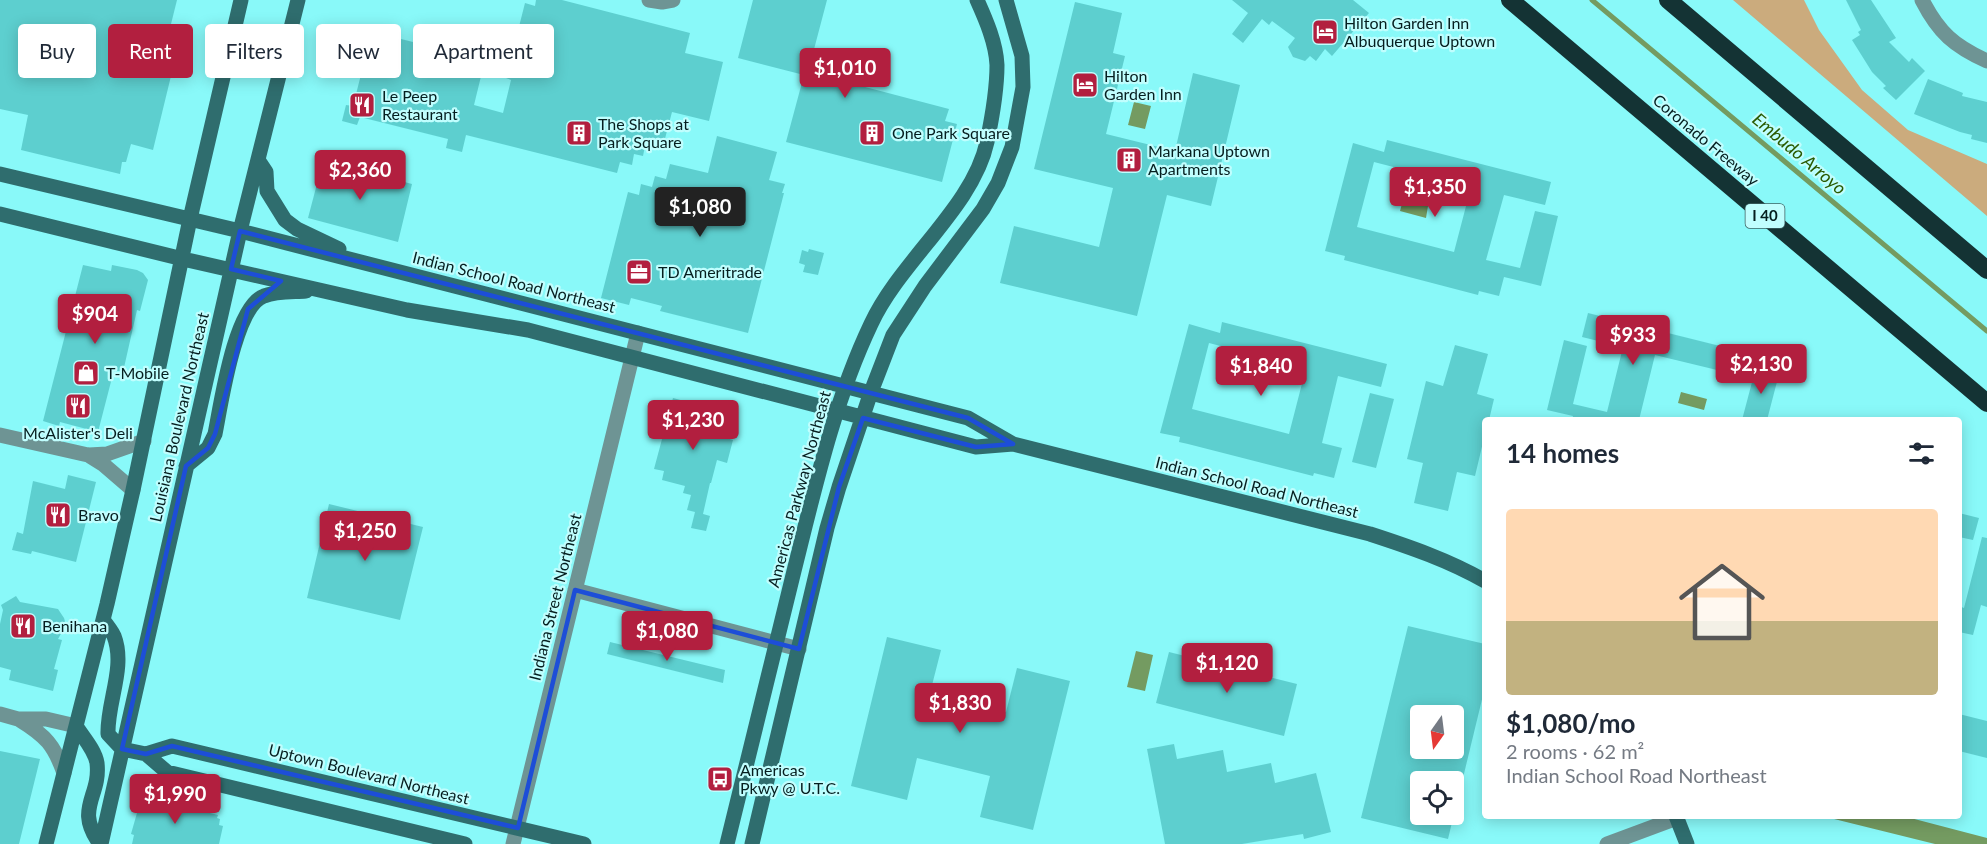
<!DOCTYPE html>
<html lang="en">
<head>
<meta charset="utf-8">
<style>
	:root { --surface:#fff; --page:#f2f2f3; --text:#1f2937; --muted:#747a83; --accent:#b21f3f }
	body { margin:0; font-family:Lato,sans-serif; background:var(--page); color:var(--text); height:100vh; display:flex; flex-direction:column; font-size:22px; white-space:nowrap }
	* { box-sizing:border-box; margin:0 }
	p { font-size:20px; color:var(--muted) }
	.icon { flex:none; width:33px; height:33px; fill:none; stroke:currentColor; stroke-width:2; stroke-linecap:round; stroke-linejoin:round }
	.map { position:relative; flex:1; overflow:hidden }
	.side { position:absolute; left:1482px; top:417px; width:480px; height:402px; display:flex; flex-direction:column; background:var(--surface); border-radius:6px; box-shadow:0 3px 15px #0003 }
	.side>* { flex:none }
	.guide { position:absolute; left:18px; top:24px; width:570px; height:54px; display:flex; gap:12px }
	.needle { width:39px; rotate:194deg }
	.buttons { position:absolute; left:1410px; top:705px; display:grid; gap:12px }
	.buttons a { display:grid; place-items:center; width:54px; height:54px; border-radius:6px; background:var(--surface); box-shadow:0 3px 15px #0003; font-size:30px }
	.price { position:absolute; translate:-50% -51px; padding:0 14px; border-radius:6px; background:var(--accent); color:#fff; font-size:20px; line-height:39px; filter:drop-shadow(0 2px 3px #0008) }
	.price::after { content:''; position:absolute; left:50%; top:36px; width:18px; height:14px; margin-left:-9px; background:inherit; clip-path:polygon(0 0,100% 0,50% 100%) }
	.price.on { background:#222; color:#fff }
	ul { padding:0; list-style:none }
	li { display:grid; align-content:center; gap:12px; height:318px; padding:0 24px }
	li span { display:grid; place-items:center; height:186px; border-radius:6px; color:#555 }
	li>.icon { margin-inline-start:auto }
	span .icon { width:108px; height:108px; fill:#fffc; stroke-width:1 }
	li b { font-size:26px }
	h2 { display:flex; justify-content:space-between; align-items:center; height:72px; padding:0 24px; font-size:26px }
	.tag { padding:0 21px; border-radius:6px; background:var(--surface); box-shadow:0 3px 15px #0003; font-size:21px; line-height:54px }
	.tag.on { background:var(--accent); color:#fff }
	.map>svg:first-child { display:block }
	.green { fill:#cbab7d }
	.water { fill:#749b61 }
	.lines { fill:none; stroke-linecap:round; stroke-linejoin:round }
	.stream { stroke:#749b61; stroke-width:5 }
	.building { fill:#5dcfcf; fill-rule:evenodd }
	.street { stroke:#6e9494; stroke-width:15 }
	.secondary { stroke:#2f6d6e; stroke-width:15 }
	.highway { stroke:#143334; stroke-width:18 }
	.marked { fill:none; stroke:#1d4ed8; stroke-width:4.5; stroke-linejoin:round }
	.labels { text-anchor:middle; stroke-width:4.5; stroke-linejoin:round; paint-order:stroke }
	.shield { fill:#c0fefe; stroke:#3d6162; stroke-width:1.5 }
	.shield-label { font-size:15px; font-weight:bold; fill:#051e1f }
	.poi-label { font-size:16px; fill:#051e1f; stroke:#c0fefe; text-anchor:start }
	.street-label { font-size:16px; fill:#051e1f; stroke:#c0fefe }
	.water-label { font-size:18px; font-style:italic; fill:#295a00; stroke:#c0fefe }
</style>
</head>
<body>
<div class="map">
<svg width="1987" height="844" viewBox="0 0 1987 844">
	<rect width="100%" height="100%" fill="#89f9f9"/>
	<path class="green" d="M1733 0H1804L1819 30 1862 90 1908 130 1987 164V216Z"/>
	<path class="water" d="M1134 102 1151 106 1145 129 1128 125Z
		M1403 200 1428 206 1426 218 1400 211Z
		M1681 392 1707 399 1704 410 1678 403Z
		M1136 651 1153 655 1145 691 1127 687Z
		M1822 816H1903L1987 838V844H1935Z"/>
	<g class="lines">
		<path class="stream" d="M1592 0 1987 331"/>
	</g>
	<path class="building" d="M0 0H177L168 36 180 39 153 150 131 144 126 162H122L120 174 21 150 28 115 0 109Z
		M536 0H562L690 33 685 53 723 62 709 121 672 112 662 150 645 146 643 156 634 154 632 165 620 162 617 173 466 135 462 152 446 148 448 139 360 117 357 125 342 121 346 105 353 106 368 47 361 46 365 30 485 60 474 105 503 113 511 80 506 78 525 3 535 6Z
		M753 0H827L808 72 949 109 945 121 957 124 942 182 786 142 804 75 738 58Z
		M1232 0H1353L1369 13 1332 56 1325 49 1316 61 1310 56 1305 61 1293 57 1288 47 1295 38 1272 21 1269 25 1262 19 1243 43 1232 34 1248 13Z
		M1846 0H1871L1896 38 1889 42 1909 62 1912 58 1925 71 1896 100 1883 88 1886 86 1872 72 1852 40 1860 35 1858 32 1861 30Z
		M1075 2 1122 13 1113 53 1125 56 1106 134 1175 151 1193 73 1240 85 1211 206 1167 195 1137 316 1000 283 1014 226 1099 247 1113 188 1034 169Z
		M1928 79 1963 93 1962 96 1987 102V143L1971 139 1972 135 1960 132 1914 114Z
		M717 136 777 152 769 180 785 184 782 193H784L748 333 660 311 662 306 631 298 629 305 601 298 628 192 639 195 641 184 652 187 655 176 666 179 670 164 708 173Z
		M1387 140 1551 182 1545 205 1504 195 1486 260 1520 268 1535 211 1558 216 1541 286 1504 277 1499 296 1479 291 1478 295 1344 260 1345 256 1325 251 1353 143 1384 152ZM1374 162 1471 187 1454 252 1357 227Z
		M323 161 412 184 398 242 308 218Z
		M809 249 824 253 818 275 803 272 805 265 799 263 802 250 808 252Z
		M83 265 111 271 112 265 137 270 143 273 148 280 140 311 137 310 123 372 114 370 98 432 60 422 59 426 43 421Z
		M1588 313 1752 354 1746 377 1655 355 1639 420H1572L1573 416 1547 410 1564 340 1587 346 1573 404 1607 412 1623 347 1582 337Z
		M1222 322 1387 364 1381 387 1338 376 1322 443 1342 448 1334 478 1314 473 1313 476 1188 444 1179 442 1180 437 1160 433 1189 324 1220 333ZM1209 343 1306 368 1289 434 1192 409Z
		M1455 345 1488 354 1477 394 1494 399 1489 420H1485V434L1475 476 1457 472 1448 511 1414 503 1423 463 1407 459 1426 381 1443 386Z
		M1756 367 1779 374 1767 420H1742Z
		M1370 393 1394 399 1376 468 1352 462Z
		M673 398 729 413 723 437 733 440 727 463 717 460 711 483H710L703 514 710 516 706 531 691 528 695 512 687 510 691 495 683 493 685 486 662 480 664 471 654 469 665 428 657 426 663 407 670 409Z
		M68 475 96 482 76 562 32 551 31 554 12 550 17 532 23 534 33 481 65 489Z
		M329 504 423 527 400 620 307 598Z
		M1959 513 1979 518 1973 540 1959 537Z
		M1982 537 1987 538V607L1981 605 1973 635 1959 632V606L1964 608Z
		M16 596 20 602 58 609 64 618 66 625 58 639 62 640 54 669 58 670 53 691 9 680 11 670 0 667V624L3 610 1 605Z
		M1408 626 1485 644V687L1462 782H1420V814H1454L1448 839 1361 818ZM1420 716H1454V748H1420Z
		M887 637 941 650 930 693 1006 712 1017 668 1070 681 1033 830 980 817 990 776 917 758 907 800 851 786Z
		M610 642 725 670 723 683 607 654Z
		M1169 652 1297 684 1284 736 1156 703Z
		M1959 714 1987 721V758L1959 751Z
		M1174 744 1177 759 1223 750 1227 772 1271 763 1275 783 1316 773 1331 832 1304 839 1303 834 1242 844H1165L1147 749Z
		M0 751 40 759 19 844H0Z
		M146 799 169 803 218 815 217 818 220 819 219 825 223 826 219 844H132L134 835 131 834 139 806Z"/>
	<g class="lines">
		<path class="street" d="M649 0 662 2 673 0
			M1922 0C1939 33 1954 46 1987 61
			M0 435 88 455 104 465 133 490
			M89 455 107 454 144 441
			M575 590 799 649
			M0 714 18 719H46L76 726
			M20 720C46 736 54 745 64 773
			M513 844 638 333
			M1607 844 1677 818"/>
		<path class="secondary" d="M258 160 266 172 267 191 285 220 297 229 339 249
			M0 174 240 231 968 418 1013 444 1370 534C1410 547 1448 560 1485 581
			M0 214 183 259 407 310 528 330 976 447 1013 444
			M186 466 208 448 215 434C221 404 235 306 264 296 276 291 293 292 306 291
			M103 620C107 625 111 630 114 636 126 667 107 702 108 734L122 749 146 754 167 772 465 844
			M76 726C83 737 95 750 97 763 101 797 74 808 100 844
			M146 754 172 746 584 844
			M1676 816 1687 844
			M46 844 107 604 133 490 190 219 241 0
			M101 844 240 231 298 0
			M727 844C749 753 771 662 794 571 815 487 834 402 871 324 900 261 973 207 987 142 992 118 997 89 997 65 996 43 986 20 977 0
			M752 844 827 528 839 487 871 392 893 335 925 286 983 209 998 183 1012 147 1023 87 1022 56 1006 0"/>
		<path class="highway" d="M1510 0 1987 403
			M1668 0 1987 270"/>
	</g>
	<path class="marked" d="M240 231 968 418 1013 444 976 447 863 418 839 487 799 649 575 590 518 828 172 746 146 754 122 749 186 466 208 448 215 434 248 309 281 281 231 269Z"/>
	<defs>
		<symbol id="hotel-square" viewBox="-11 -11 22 22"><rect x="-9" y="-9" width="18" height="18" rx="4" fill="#b21f3f" stroke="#c0fefe"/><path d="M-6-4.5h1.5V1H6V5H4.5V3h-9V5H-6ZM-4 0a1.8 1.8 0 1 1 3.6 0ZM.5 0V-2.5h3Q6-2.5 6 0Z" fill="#fff"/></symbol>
		<symbol id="restaurant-square" viewBox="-11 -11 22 22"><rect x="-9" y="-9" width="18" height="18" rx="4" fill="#b21f3f" stroke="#c0fefe"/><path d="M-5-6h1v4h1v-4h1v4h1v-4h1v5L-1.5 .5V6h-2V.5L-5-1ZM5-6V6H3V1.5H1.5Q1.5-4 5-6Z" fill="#fff"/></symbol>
		<symbol id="building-square" viewBox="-11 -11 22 22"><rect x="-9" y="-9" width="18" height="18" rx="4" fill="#b21f3f" stroke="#c0fefe"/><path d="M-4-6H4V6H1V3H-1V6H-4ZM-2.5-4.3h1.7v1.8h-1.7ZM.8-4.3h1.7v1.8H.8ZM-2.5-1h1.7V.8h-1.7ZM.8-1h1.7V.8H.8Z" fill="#fff"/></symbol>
		<symbol id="office-square" viewBox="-11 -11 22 22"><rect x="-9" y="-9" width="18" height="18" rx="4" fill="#b21f3f" stroke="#c0fefe"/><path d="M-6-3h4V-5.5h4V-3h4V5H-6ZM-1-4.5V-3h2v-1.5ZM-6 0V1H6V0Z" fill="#fff"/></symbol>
		<symbol id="shop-square" viewBox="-11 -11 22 22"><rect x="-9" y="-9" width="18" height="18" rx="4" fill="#b21f3f" stroke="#c0fefe"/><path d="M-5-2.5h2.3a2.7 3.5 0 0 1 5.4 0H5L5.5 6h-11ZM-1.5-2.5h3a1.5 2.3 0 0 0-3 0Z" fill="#fff"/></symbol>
		<symbol id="bus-square" viewBox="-11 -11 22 22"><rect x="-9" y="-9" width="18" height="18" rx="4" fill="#b21f3f" stroke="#c0fefe"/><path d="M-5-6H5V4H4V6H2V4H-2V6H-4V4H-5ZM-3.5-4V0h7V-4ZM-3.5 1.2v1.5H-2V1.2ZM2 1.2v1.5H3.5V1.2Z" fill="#fff"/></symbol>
	</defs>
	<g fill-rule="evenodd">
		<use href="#hotel-square" x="1310" y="17" width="30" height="30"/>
		<use href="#hotel-square" x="1070" y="70" width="30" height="30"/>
		<use href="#restaurant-square" x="347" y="90" width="30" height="30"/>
		<use href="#building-square" x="564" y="118" width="30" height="30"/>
		<use href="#building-square" x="857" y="118" width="30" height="30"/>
		<use href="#building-square" x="1114" y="145" width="30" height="30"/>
		<use href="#office-square" x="624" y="257" width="30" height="30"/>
		<use href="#shop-square" x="71" y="358" width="30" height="30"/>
		<use href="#restaurant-square" x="63" y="391" width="30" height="30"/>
		<use href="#restaurant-square" x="43" y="500" width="30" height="30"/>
		<use href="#restaurant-square" x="8" y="611" width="30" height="30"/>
		<use href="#bus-square" x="705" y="764" width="30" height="30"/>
	</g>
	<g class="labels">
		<rect class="shield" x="1745.5" y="204" width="39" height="24" rx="4.5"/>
		<g class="shield-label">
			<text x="1765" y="221">I 40</text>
		</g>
		<g class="poi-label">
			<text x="1344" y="29">Hilton Garden Inn<tspan x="1344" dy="18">Albuquerque Uptown</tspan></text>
			<text x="1104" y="82">Hilton<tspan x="1104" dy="18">Garden Inn</tspan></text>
			<text x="382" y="102">Le Peep<tspan x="382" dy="18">Restaurant</tspan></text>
			<text x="598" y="130">The Shops at<tspan x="598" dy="18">Park Square</tspan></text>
			<text x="892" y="139">One Park Square</text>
			<text x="1148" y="157">Markana Uptown<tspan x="1148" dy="18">Apartments</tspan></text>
			<text x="658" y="278">TD Ameritrade</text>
			<text x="106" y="379">T-Mobile</text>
			<text x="78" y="439" text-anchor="middle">McAlister's Deli</text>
			<text x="78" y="521">Bravo</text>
			<text x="42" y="632">Benihana</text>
			<text x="740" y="776">Americas<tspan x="740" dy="18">Pkwy @ U.T.C.</tspan></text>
		</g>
		<g class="street-label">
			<text transform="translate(1706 140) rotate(40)" y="6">Coronado Freeway</text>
			<text transform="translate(514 282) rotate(14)" y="6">Indian School Road Northeast</text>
			<text transform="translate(179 417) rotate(-77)" y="6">Louisiana Boulevard Northeast</text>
			<text transform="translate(1257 487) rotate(14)" y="6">Indian School Road Northeast</text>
			<text transform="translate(799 489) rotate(-75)" y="6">Americas Parkway Northeast</text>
			<text transform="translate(555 597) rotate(-76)" y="6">Indiana Street Northeast</text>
			<text transform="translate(369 774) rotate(14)" y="6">Uptown Boulevard Northeast</text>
		</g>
		<g class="water-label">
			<text transform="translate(1799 154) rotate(40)" y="6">Embudo Arroyo</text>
		</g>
	</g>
</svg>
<div class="buttons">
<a><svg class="needle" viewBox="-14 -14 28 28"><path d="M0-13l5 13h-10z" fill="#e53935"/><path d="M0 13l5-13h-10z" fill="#747a83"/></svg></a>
<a><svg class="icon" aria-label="locate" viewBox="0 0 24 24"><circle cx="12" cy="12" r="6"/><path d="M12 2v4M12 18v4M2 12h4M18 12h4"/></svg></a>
</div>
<b class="price" style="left:845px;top:99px">$1,010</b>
<b class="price" style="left:360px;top:201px">$2,360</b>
<b class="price" style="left:1435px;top:218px">$1,350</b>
<b class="price on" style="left:700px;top:238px">$1,080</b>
<b class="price" style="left:95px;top:345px">$904</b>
<b class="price" style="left:1633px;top:366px">$933</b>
<b class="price" style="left:1761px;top:395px">$2,130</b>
<b class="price" style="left:1261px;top:397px">$1,840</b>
<b class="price" style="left:693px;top:451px">$1,230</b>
<b class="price" style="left:365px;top:562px">$1,250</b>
<b class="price" style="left:667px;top:662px">$1,080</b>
<b class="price" style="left:1227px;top:694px">$1,120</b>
<b class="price" style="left:960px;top:734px">$1,830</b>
<b class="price" style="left:175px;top:825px">$1,990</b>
<div class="guide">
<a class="tag">Buy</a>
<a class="tag on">Rent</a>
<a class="tag">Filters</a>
<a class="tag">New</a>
<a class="tag">Apartment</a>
</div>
<section class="side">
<h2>14 homes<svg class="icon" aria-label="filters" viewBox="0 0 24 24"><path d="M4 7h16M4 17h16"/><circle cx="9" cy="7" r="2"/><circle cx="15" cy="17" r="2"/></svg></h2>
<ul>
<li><span style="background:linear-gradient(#ffd9b3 60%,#c2b280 0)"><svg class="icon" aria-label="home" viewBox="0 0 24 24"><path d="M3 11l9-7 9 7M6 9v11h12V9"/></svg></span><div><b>$1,080/mo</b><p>2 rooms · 62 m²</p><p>Indian School Road Northeast</p></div></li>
</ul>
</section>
</div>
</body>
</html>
